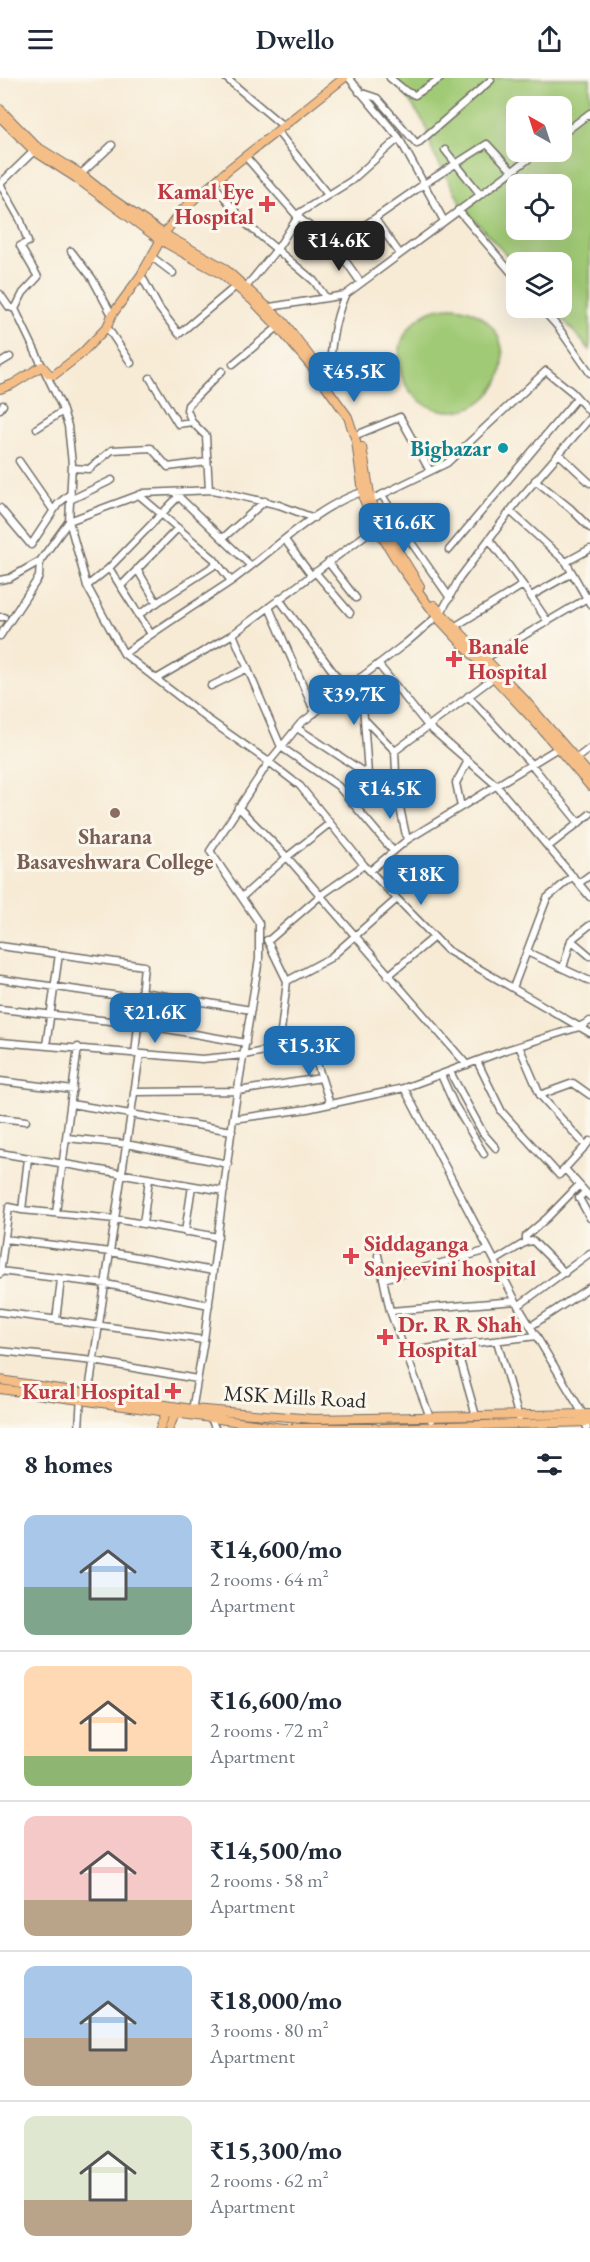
<!DOCTYPE html>
<html lang="en">
<head>
<meta charset="utf-8">
<style>
	:root { --surface:#fff; --page:#f6f6f7; --text:#1f2937; --muted:#747a83; --line:#e0e1e3; --accent:#1f6fb2 }
	body { margin:0; font-family:"EB Garamond",serif; background:var(--page); color:var(--text); height:100vh; display:flex; flex-direction:column; font-size:22px; white-space:nowrap }
	* { box-sizing:border-box; margin:0 }
	p { font-size:20px; color:var(--muted) }
	.icon { flex:none; width:33px; height:33px; fill:none; stroke:currentColor; stroke-width:2; stroke-linecap:round; stroke-linejoin:round }
	.map { position:relative; height:1350px; overflow:hidden }
	.details { display:flex; flex-direction:column; background:var(--surface); flex:1 }
	.details>* { flex:none }
	.needle { width:39px; rotate:321deg }
	.controls { position:absolute; left:506px; top:18px; display:grid; gap:12px }
	.controls a { display:grid; place-items:center; width:66px; height:66px; border-radius:12px; background:var(--surface); box-shadow:0 6px 24px #0002; font-size:30px }
	.price { position:absolute; translate:-50% -51px; padding:0 14px; border-radius:12px; background:var(--accent); color:#fff; font-size:20px; line-height:39px; filter:drop-shadow(0 2px 3px #0008) }
	.price::after { content:''; position:absolute; left:50%; top:36px; width:18px; height:14px; margin-left:-9px; background:inherit; clip-path:polygon(0 0,100% 0,50% 100%) }
	.price.active { background:#222; color:#fff }
	ul { padding:0; list-style:none }
	li { display:flex; align-items:center; gap:18px; height:150px; padding:0 24px }
	li+li { border-top:2px solid var(--line) }
	li span { display:grid; place-items:center; flex:none; width:168px; height:120px; border-radius:12px; color:#555 }
	li>.icon { margin-inline-start:auto }
	span .icon { width:72px; height:72px; fill:#fffc; stroke-width:1 }
	li b { font-size:26px }
	h2 { display:flex; justify-content:space-between; align-items:center; height:72px; padding:0 24px; font-size:26px }
	header { display:flex; justify-content:space-between; align-items:center; height:78px; padding:0 24px; background:var(--surface); font-size:27px; font-weight:600 }
	.map>svg:first-child { display:block }
	.green { fill:#a1ca76; stroke:#667a50; stroke-width:1.5; fill-rule:evenodd }
	.lines { fill:none; stroke-linecap:round; stroke-linejoin:round }
	.minor-casing { stroke:#726e67; stroke-width:9 }
	.major-casing { stroke:#726e67; stroke-width:10 }
	.minor { stroke:#fff; stroke-width:6 }
	.major { stroke:#f6be87; stroke-width:8 }
	.health-dot { fill:#e0444e; stroke:#fbf7ec; stroke-width:2 }
	.culture-dot { fill:#0f9aa8; stroke:#fbf7ec; stroke-width:2 }
	.education-dot { fill:#8d6e63; stroke:#fbf7ec; stroke-width:2 }
	.labels { text-anchor:middle; stroke-width:6; stroke-linejoin:round; paint-order:stroke }
	.health-label { font-size:22px; font-weight:bold; fill:#be3a42; stroke:#fbf7ec; text-anchor:start }
	.culture-label { font-size:22px; font-weight:bold; fill:#0d838f; stroke:#fbf7ec; text-anchor:end }
	.education-label { font-size:22px; font-weight:bold; fill:#785e54; stroke:#fbf7ec }
	.street-label { font-size:22px; fill:#2b2b2b; stroke:#fbf7ec }
</style>
</head>
<body>
<header><svg class="icon" aria-label="menu" viewBox="0 0 24 24"><path d="M4 6h16M4 12h16M4 18h16"/></svg>Dwello<svg class="icon" aria-label="share" viewBox="0 0 24 24"><path d="M12 15V3M7 8l5-5 5 5M5 13v7h14v-7"/></svg></header>
<div class="map">
<svg width="590" height="1350" viewBox="0 0 590 1350">
	<rect width="100%" height="100%" fill="#fbf7ec"/>
	<filter id="ink" filterUnits="userSpaceOnUse"><feTurbulence type="fractalNoise" baseFrequency=".0167" numOctaves="2"/><feDisplacementMap in="SourceGraphic" scale="12" xChannelSelector="R" yChannelSelector="G"/><feConvolveMatrix kernelMatrix="1 2 1 2 8 2 1 2 1" color-interpolation-filters="sRGB"/></filter>
	<filter id="wash" filterUnits="userSpaceOnUse"><feTurbulence type="fractalNoise" baseFrequency=".008" numOctaves="4" result="noise"/><feDisplacementMap in="SourceGraphic" scale="24" xChannelSelector="R" yChannelSelector="G"/><feGaussianBlur stdDeviation="1.35" result="paint"/><feColorMatrix in="noise" values="0 0 0 0 0 0 0 0 0 0 0 0 0 0 0 0 0 1.4 0 .05"/><feComposite in="paint" operator="in"/></filter>
	<g filter="url(#wash)">
		<rect width="100%" height="100%" fill="#f7ebd6"/>
		<path class="green" d="M394 0H590V272L553 230H561V184H516V188L464 130 433 75 425 46ZM516 28H561V74H516ZM516 106H561V152H516Z
			M399 281a52 52 0 1 1 104 0a52 52 0 1 1-104 0Z"/>
	</g>
	<g filter="url(#ink)">
		<g class="lines">
			<defs>
				<path id="minor" d="M226 0 283 48
					M349 0 399 60 444 143
					M390 0 407 14 415 17 441 0
					M359 14 377 20 417 66 491 2
					M277 53 328 117
					M561 57 590 35
					M445 72 480 116
					M245 78 298 139 335 168 424 106 487 66 512 93
					M81 96 112 67
					M213 105 244 144 314 203 326 220
					M0 106 21 143 28 164 20 168 38 199 23 215 15 231
					M0 106 36 71
					M458 132 516 200
					M296 137 351 103 399 60
					M375 141 400 176
					M335 168 361 205
					M71 173 92 200 112 237
					M152 179 173 195
					M141 197 159 230 179 256 236 208
					M246 209 277 171 298 139
					M0 216 9 229 15 231 61 327 68 348 72 386 69 443 87 508 124 576 209 642 269 684 300 708 364 787 447 872 590 955
					M345 217 538 74
					M270 229 345 217C332 248 331 271 329 304
					M541 230 558 249 590 295
					M107 249 131 285
					M0 285 10 279
					M233 286 278 249
					M150 300 178 346 192 344 206 358 209 412
					M0 331 3 327
					M192 344 187 332 188 327 222 293
					M37 350 63 333
					M359 356 400 339 430 393
					M559 376 590 405
					M19 383 53 432
					M72 390 89 391 112 372 151 370 168 389 207 384
					M535 402 570 430 590 450
					M176 416 251 488
					M139 417 214 481 231 503
					M382 417 413 467 450 520
					M70 422 112 402
					M371 422 447 385 546 293 572 314 590 334
					M0 430 31 467 58 426 71 415
					M510 433 566 484 590 526
					M376 449 233 556 281 669 338 708 393 773
					M223 460 265 423
					M489 461 523 507 548 544
					M285 462 311 497
					M449 472 577 320
					M328 484 356 520
					M566 484 590 471
					M109 490 151 556
					M137 491 157 525
					M315 494 350 535
					M0 502 10 500 40 483 69 443 144 415 213 412 279 427 314 440
					M87 508 109 490 179 418
					M121 508 178 450
					M531 518 572 495
					M279 521 346 611
					M269 529 315 635
					M138 537 218 485
					M0 539H4
					M454 549 523 507
					M0 558 39 499 40 483
					M124 576C158 550 194 528 230 504 270 476 319 425 366 413
					M486 580 589 519
					M378 586 428 648 496 707 590 819
					M361 599 368 696
					M156 601 233 556
					M211 608 248 590
					M468 618 531 686 579 745
					M366 643 395 673
					M297 650 397 716 395 673 493 600
					M577 680 590 670
					M397 716 407 762
					M238 729 287 779 467 987
					M461 729 456 705 468 683
					M548 769 590 736
					M370 793 407 762 558 670
					M579 805 590 797
					M242 819 287 779 330 745
					M590 847 571 862 590 878
					M267 862 287 903 279 970
					M268 863 320 818 364 787
					M0 868 144 888 135 976
					M527 874 590 903
					M563 890 571 862
					M388 898 434 859
					M0 901 141 921
					M287 903 330 880 397 821
					M513 910 547 820 573 798
					M142 914 251 932
					M0 931 138 946 246 965
					M0 964 202 981 244 977 310 964 330 1026
					M46 968 59 876
					M519 968 540 1017 586 1068
					M477 983 502 1034 559 1097 590 1063
					M450 994 483 1055 496 1070
					M441 997 454 1026 484 1076
					M0 1003 73 1012
					M404 1010 520 1231 583 1336 587 1350
					M134 1014 238 1013 321 1000
					M540 1017 573 1005 590 1017
					M71 1026 232 1053
					M0 1040 26 1043
					M233 1041 307 1031 404 1010 506 972 579 949 590 943
					M67 1060 126 1066 228 1086
					M0 1075 224 1113
					M28 1080 22 1132 115 1141 218 1159
					M565 1091 590 1119
					M585 1114 579 1120 590 1140
					M56 1135 78 969
					M143 1146 149 1101
					M185 1154 192 1108
					M5 1161 110 1174 213 1193
					M526 1164V1158L547 1140 579 1107
					M378 1177 390 1233 431 1342
					M495 1183 526 1164 533 1163 565 1195
					M0 1193 106 1206 209 1227
					M0 1196 9 1129 22 1132
					M383 1201 489 1172
					M518 1228 590 1175
					M390 1233 516 1223
					M0 1234 204 1262
					M56 1242 61 1202
					M531 1248 590 1209
					M497 1263 519 1340
					M456 1268 476 1338
					M0 1273 94 1283 197 1301
					M406 1273 537 1258
					M88 1319 140 976
					M192 1333 204 1262 233 1041 259 881V845L210 773 269 684 300 646 406 565 441 535 459 501 517 424 590 340
					M211 1340 215 1350
					M79 1350 81 1318"/>
				<path id="major" d="M0 31 36 68 81 96 111 120 164 156 223 189 284 244 314 284
					M0 39 34 73 76 100 160 162 221 196 253 223 278 249 315 293 348 339 356 363 364 422 376 449 400 488 437 539 538 647 590 708
					M0 311 13 306 42 288 49 296 54 297 81 276 107 249 112 237 141 197 164 156 181 133 229 91 344 0
					M362 369 371 422 383 448 420 508
					M434 527 525 622 590 697
					M0 1302 192 1331 313 1341 590 1336
					M0 1311 283 1350H375
					M160 1350 168 1329
					M169 1350 177 1332
					M382 1350 590 1344"/>
			</defs>
			<use href="#minor" class="minor-casing"/>
			<use href="#major" class="major-casing"/>
			<use href="#minor" class="minor"/>
			<use href="#major" class="major"/>
		</g>
	</g>
	<g class="health-dot">
		<path d="M264 117h6v6h6v6h-6v6h-6v-6h-6v-6h6z"/>
		<path d="M451 572h6v6h6v6h-6v6h-6v-6h-6v-6h6z"/>
		<path d="M348 1169h6v6h6v6h-6v6h-6v-6h-6v-6h6z"/>
		<path d="M382 1250h6v6h6v6h-6v6h-6v-6h-6v-6h6z"/>
		<path d="M170 1304h6v6h6v6h-6v6h-6v-6h-6v-6h6z"/>
	</g>
	<circle class="culture-dot" cx="503" cy="370" r="6"/>
	<circle class="education-dot" cx="115" cy="735" r="6"/>
	<g class="labels">
		<g class="health-label">
			<text x="254" y="121" text-anchor="end">Kamal Eye<tspan x="254" dy="25">Hospital</tspan></text>
			<text x="468" y="576">Banale<tspan x="468" dy="25">Hospital</tspan></text>
			<text x="364" y="1173">Siddaganga<tspan x="364" dy="25">Sanjeevini hospital</tspan></text>
			<text x="398" y="1254">Dr. R R Shah<tspan x="398" dy="25">Hospital</tspan></text>
			<text x="160" y="1321" text-anchor="end">Kural Hospital</text>
		</g>
		<g class="culture-label">
			<text x="491" y="378">Bigbazar</text>
		</g>
		<g class="education-label">
			<text x="115" y="766">Sharana<tspan x="115" dy="25">Basaveshwara College</tspan></text>
		</g>
		<g class="street-label">
			<text transform="translate(295 1318) rotate(3)" y="8">MSK Mills Road</text>
		</g>
	</g>
</svg>
<div class="controls">
<a><svg class="needle" viewBox="-14 -14 28 28"><path d="M0-13l5 13h-10z" fill="#e53935"/><path d="M0 13l5-13h-10z" fill="#747a83"/></svg></a>
<a><svg class="icon" aria-label="locate" viewBox="0 0 24 24"><circle cx="12" cy="12" r="6"/><path d="M12 2v4M12 18v4M2 12h4M18 12h4"/></svg></a>
<a><svg class="icon" aria-label="layers" viewBox="0 0 24 24"><path d="M12 4l9 5-9 5-9-5zM3 14l9 5 9-5"/></svg></a>
</div>
<b class="price active" style="left:339px;top:194px">₹14.6K</b>
<b class="price" style="left:354px;top:325px">₹45.5K</b>
<b class="price" style="left:404px;top:476px">₹16.6K</b>
<b class="price" style="left:354px;top:648px">₹39.7K</b>
<b class="price" style="left:390px;top:742px">₹14.5K</b>
<b class="price" style="left:421px;top:828px">₹18K</b>
<b class="price" style="left:155px;top:966px">₹21.6K</b>
<b class="price" style="left:309px;top:999px">₹15.3K</b>
</div>
<section class="details">
<h2>8 homes<svg class="icon" aria-label="filters" viewBox="0 0 24 24"><path d="M4 7h16M4 17h16"/><circle cx="9" cy="7" r="2"/><circle cx="15" cy="17" r="2"/></svg></h2>
<ul>
<li><span style="background:linear-gradient(#a9c7e8 60%,#7fa58c 0)"><svg class="icon" aria-label="home" viewBox="0 0 24 24"><path d="M3 11l9-7 9 7M6 9v11h12V9"/></svg></span><div><b>₹14,600/mo</b><p>2 rooms · 64 m²</p><p>Apartment</p></div></li>
<li><span style="background:linear-gradient(#ffd9b3 75%,#8fb573 0)"><svg class="icon" aria-label="home" viewBox="0 0 24 24"><path d="M3 11l9-7 9 7M6 9v11h12V9"/></svg></span><div><b>₹16,600/mo</b><p>2 rooms · 72 m²</p><p>Apartment</p></div></li>
<li><span style="background:linear-gradient(#f6c9c9 70%,#b9a48a 0)"><svg class="icon" aria-label="home" viewBox="0 0 24 24"><path d="M3 11l9-7 9 7M6 9v11h12V9"/></svg></span><div><b>₹14,500/mo</b><p>2 rooms · 58 m²</p><p>Apartment</p></div></li>
<li><span style="background:linear-gradient(#a9c7e8 60%,#b9a48a 0)"><svg class="icon" aria-label="home" viewBox="0 0 24 24"><path d="M3 11l9-7 9 7M6 9v11h12V9"/></svg></span><div><b>₹18,000/mo</b><p>3 rooms · 80 m²</p><p>Apartment</p></div></li>
<li><span style="background:linear-gradient(#dfe7d0 70%,#b9a48a 0)"><svg class="icon" aria-label="home" viewBox="0 0 24 24"><path d="M3 11l9-7 9 7M6 9v11h12V9"/></svg></span><div><b>₹15,300/mo</b><p>2 rooms · 62 m²</p><p>Apartment</p></div></li>
</ul>
</section>
</body>
</html>
